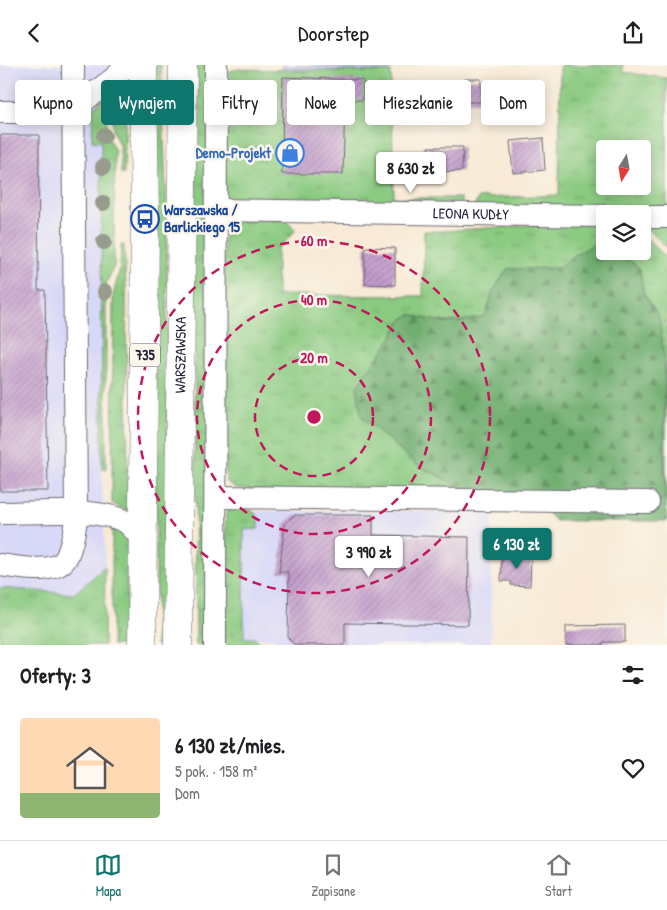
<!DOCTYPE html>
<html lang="pl">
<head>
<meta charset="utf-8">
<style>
	:root { --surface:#fff; --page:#f6f6f6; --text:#202124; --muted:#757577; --line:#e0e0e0; --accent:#0f766e }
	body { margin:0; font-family:"Patrick Hand",sans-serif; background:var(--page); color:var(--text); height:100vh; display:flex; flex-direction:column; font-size:19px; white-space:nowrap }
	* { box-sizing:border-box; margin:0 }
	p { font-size:16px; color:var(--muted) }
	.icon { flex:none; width:28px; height:28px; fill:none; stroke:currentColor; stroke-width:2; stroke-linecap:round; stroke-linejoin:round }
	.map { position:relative; height:580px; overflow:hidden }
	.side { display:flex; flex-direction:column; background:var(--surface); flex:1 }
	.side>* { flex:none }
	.banner { position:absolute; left:15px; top:15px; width:638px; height:45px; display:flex; gap:10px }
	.needle { width:32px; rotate:191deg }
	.tools { position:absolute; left:596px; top:75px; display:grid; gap:10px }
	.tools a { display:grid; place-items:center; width:55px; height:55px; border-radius:5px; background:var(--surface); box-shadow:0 2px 12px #0003; font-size:25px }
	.price { position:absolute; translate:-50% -42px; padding:0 11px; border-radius:5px; background:#fff; color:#222; font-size:16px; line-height:32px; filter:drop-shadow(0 1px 2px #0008) }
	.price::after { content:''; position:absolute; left:50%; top:30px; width:15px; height:11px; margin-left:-8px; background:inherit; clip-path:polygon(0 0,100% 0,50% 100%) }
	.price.on { background:var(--accent); color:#fff }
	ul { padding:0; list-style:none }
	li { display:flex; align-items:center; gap:15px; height:125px; padding:0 20px }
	li span { display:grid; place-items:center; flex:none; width:140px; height:100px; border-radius:5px; color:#555 }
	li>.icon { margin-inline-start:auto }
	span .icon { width:60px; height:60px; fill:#fffc; stroke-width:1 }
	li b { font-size:21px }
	h2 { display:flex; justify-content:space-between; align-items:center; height:60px; padding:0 20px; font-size:21px }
	.tag { padding:0 18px; border-radius:5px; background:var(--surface); box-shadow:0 2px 12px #0003; font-size:18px; line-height:45px }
	.tag.on { background:var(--accent); color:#fff }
	header { display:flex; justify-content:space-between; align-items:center; height:65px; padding:0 20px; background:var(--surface); font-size:22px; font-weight:600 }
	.menu { display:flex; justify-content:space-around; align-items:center; height:70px; border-top:1px solid var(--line); background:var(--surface); font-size:14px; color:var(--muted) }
	.menu a { display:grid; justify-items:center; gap:2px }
	.menu .on { color:var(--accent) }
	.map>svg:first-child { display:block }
	.built { fill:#d7d7f8 }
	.industrial { fill:#bfc2dd }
	.grass { fill:url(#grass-tufts); stroke:#56765e; fill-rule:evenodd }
	.forest { fill:url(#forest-firs); stroke:#496855 }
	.building { fill:url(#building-hatch) }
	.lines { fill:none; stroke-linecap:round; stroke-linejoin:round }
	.minor-casing { stroke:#6d6871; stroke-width:24 }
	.major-casing { stroke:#6d6871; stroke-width:29 }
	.minor { stroke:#fff; stroke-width:22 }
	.major { stroke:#fff; stroke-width:28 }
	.tree { fill:#979c8e }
	.ring { fill:none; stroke:#c2185b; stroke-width:2.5; stroke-dasharray:9 6 }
	.labels { text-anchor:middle; stroke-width:5; stroke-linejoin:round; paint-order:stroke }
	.shield { fill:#fbf7ec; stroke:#636270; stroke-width:1 }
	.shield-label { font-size:14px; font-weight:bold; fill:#22223b }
	.shop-label { font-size:15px; font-weight:bold; fill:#366cbe; stroke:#fbf7ec; text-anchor:end }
	.transit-label { font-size:15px; font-weight:bold; fill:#164399; stroke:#fbf7ec; text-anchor:start }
	.street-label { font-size:15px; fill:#22223b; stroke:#fbf7ec }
	.centre { fill:#c2185b; stroke:#fbf7ec; stroke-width:2.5 }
	.ring-label { font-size:15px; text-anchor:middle; font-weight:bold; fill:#c2185b; stroke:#fbf7ec; stroke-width:5; stroke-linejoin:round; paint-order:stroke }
</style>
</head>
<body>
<header><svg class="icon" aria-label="back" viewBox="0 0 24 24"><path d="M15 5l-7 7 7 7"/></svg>Doorstep<svg class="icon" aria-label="share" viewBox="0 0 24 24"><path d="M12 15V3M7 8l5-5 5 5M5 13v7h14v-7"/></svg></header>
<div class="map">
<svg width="667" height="580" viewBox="0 0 667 580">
	<defs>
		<pattern id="grass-tufts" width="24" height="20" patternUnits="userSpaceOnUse" patternTransform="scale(1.25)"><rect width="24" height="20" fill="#8bca81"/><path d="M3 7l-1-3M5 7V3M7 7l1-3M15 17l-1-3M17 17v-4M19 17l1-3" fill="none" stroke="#78ad70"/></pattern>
		<pattern id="forest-firs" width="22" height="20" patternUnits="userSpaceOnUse" patternTransform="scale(1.25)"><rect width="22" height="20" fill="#70ae6f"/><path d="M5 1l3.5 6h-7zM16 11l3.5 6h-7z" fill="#5c8d5c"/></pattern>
		<pattern id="building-hatch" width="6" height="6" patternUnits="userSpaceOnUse" patternTransform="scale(1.25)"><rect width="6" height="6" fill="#c29bcc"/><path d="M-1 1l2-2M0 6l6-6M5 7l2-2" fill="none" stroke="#9d7ea7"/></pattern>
	</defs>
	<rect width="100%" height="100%" fill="#fbf7ec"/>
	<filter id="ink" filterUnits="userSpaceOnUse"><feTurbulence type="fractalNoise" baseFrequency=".02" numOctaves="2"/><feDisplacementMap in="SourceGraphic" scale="10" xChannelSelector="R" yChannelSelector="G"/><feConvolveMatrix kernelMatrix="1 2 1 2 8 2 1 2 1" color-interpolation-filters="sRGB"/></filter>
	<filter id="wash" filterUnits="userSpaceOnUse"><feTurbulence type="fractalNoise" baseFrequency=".0096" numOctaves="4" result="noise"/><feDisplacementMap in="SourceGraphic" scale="20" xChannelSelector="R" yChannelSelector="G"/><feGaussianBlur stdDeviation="1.12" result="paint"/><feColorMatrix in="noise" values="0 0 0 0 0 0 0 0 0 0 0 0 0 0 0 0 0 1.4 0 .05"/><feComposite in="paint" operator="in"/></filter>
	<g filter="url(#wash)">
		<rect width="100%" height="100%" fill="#f8ead6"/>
		<path class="built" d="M0 0H114L97 14 101 76 102 404 105 502 74 529 0 523Z
			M240 446 492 447 491 580H275L274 573H240Z"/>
		<path class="industrial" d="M281 0H391V7L281 6Z"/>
		<path class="grass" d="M156 0H161L167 149V580H156Z
			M195 0H209L208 580H196L194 198Z
			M560 0H623V7L667 13V141L474 143 478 133 559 130ZM605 84H642V121H605Z
			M238 4 391 7 394 133H461V143L230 134 224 127V71L230 65 229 6Z
			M127 13 124 109H121L120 82 113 67V24Z
			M106 32 107 70 115 86 114 201 106 219V404H102L101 77 92 76 93 43Z
			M283 154 296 165 277 185V230L423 231 424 166H444L527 160 605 158V178L600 176 575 190 558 203 507 204 493 227 485 251C456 259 440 259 411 249L400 256 393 270 361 351 418 400 445 414 479 437 236 423 226 416 224 173 236 156Z
			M667 159V183L649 165 643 162Z
			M643 170 661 187 667 199 666 438 659 252 644 229 639 203 619 186H642Z
			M121 180H124L126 223 128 444 126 446 112 438 113 231 120 203Z
			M232 441C245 442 264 446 258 464L244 465V573H256L259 578 257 580H224L226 447Z
			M112 459 117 462 127 474V580H112Z
			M105 502 104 580H0V523L74 529Z"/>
		<path class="forest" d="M600 176 605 178V186H619L640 204 644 229 659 252 665 299 664 398 667 456H556L540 440 479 437 445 414 418 400 361 351 357 322 393 270 400 256 411 249C440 259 456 259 485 251L493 227 507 204 558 203 575 190Z"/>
		<g id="blocks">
			<path class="building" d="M283 12 363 15V35H345L343 109H282Z
				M465 14H481V37H466Z
				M0 70H39L38 225H45L48 426H0Z
				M543 73 545 105 513 108 510 76Z
				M428 82H463L462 106 434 107V93Z
				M365 182 395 183V220L365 219Z
				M294 450H373V470L469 472 468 560 345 558V580H295L288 573 289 507H279L285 459Z
				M502 491H531L530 521 511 520V516H501Z
				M625 560V577H603V580H566V561Z"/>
		</g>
	</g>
	<g filter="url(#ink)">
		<use href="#blocks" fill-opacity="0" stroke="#6d6871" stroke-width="1"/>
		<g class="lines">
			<defs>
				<g id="minor">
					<path d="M0 47H74L85 35 117 11 126 0"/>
					<path id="s1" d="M216 145 605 151"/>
					<path d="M642 152H667"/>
					<path d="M216 432 648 437"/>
					<path d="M0 448C32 448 99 442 126 457 133 462 138 470 144 477"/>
					<path d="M0 500C18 502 56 511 66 493 72 482 74 467 76 455L73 0"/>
					<path d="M215 580 216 0"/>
				</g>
				<g id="major">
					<path d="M142 580 145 154 143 0"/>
					<path id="s2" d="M178 580 183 0"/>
				</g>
			</defs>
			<use href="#minor" class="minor-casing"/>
			<use href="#major" class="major-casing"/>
			<use href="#minor" class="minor"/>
			<use href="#major" class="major"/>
		</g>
		<g class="tree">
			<circle cx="104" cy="71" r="8"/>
			<circle cx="103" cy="102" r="8"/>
			<circle cx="103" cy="138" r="8"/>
			<circle cx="104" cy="177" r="8"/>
			<circle cx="105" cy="227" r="8"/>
		</g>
	</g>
	<g class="ring">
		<circle cx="314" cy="352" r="59"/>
		<circle cx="314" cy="352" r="117"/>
		<circle cx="314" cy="352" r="176"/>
	</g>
	<defs>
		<symbol id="shop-ring" viewBox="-11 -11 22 22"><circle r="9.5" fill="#fbf7ec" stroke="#3f7fe0" stroke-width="1.5"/><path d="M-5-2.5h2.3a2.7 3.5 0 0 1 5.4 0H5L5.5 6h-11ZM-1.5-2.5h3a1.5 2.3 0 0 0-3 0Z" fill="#3f7fe0"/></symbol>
		<symbol id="bus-ring" viewBox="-11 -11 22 22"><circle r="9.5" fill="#fbf7ec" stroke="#1a4fb4" stroke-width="1.5"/><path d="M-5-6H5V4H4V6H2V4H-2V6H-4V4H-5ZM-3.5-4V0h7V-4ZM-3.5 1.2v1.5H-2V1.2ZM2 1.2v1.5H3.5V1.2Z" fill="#1a4fb4"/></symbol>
	</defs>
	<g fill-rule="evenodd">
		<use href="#shop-ring" x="274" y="72" width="32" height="32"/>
		<use href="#bus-ring" x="129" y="138" width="32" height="32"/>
	</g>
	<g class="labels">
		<rect class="shield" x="130" y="278.5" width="30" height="23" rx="4"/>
		<g class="shield-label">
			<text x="145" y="295">735</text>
		</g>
		<g class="shop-label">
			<text x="271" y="93">Demo-Projekt</text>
		</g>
		<g class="transit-label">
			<text x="164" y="150">Warszawska /<tspan x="164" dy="17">Barlickiego 15</tspan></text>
		</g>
		<g class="street-label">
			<text dy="5" stroke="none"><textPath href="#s1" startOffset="255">LEONA KUDŁY</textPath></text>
			<text dy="5" stroke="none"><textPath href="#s2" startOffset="290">WARSZAWSKA</textPath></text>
		</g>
	</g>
	<circle cx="314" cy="352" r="8" class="centre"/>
	<g class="ring-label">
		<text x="314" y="181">60 m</text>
		<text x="314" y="240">40 m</text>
		<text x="314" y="298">20 m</text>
	</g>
</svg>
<div class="tools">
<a><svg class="needle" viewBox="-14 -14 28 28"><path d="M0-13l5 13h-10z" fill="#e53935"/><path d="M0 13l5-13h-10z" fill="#757577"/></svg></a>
<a><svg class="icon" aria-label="layers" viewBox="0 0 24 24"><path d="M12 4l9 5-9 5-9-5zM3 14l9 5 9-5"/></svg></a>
</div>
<b class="price" style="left:411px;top:129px">8 630 zł</b>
<b class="price on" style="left:517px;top:505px">6 130 zł</b>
<b class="price" style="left:369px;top:513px">3 990 zł</b>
<div class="banner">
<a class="tag">Kupno</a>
<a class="tag on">Wynajem</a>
<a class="tag">Filtry</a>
<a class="tag">Nowe</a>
<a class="tag">Mieszkanie</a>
<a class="tag">Dom</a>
</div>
</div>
<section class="side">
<h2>Oferty: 3<svg class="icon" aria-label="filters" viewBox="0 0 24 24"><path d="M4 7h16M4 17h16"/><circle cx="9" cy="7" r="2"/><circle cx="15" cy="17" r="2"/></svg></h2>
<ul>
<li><span style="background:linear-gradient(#ffd9b3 75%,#8fb573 0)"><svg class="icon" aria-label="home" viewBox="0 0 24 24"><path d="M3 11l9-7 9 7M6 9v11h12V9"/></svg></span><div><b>6 130 zł/mies.</b><p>5 pok. · 158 m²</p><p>Dom</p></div><svg class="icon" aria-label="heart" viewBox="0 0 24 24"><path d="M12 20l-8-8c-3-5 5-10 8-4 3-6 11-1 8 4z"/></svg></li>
</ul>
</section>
<nav class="menu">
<a class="on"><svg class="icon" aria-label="map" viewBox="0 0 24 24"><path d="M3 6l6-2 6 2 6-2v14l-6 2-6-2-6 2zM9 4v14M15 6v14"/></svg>Mapa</a>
<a><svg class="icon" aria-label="saved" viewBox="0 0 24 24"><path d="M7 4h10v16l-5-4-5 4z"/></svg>Zapisane</a>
<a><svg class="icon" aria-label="home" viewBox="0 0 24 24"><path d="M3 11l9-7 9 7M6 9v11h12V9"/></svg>Start</a>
</nav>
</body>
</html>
